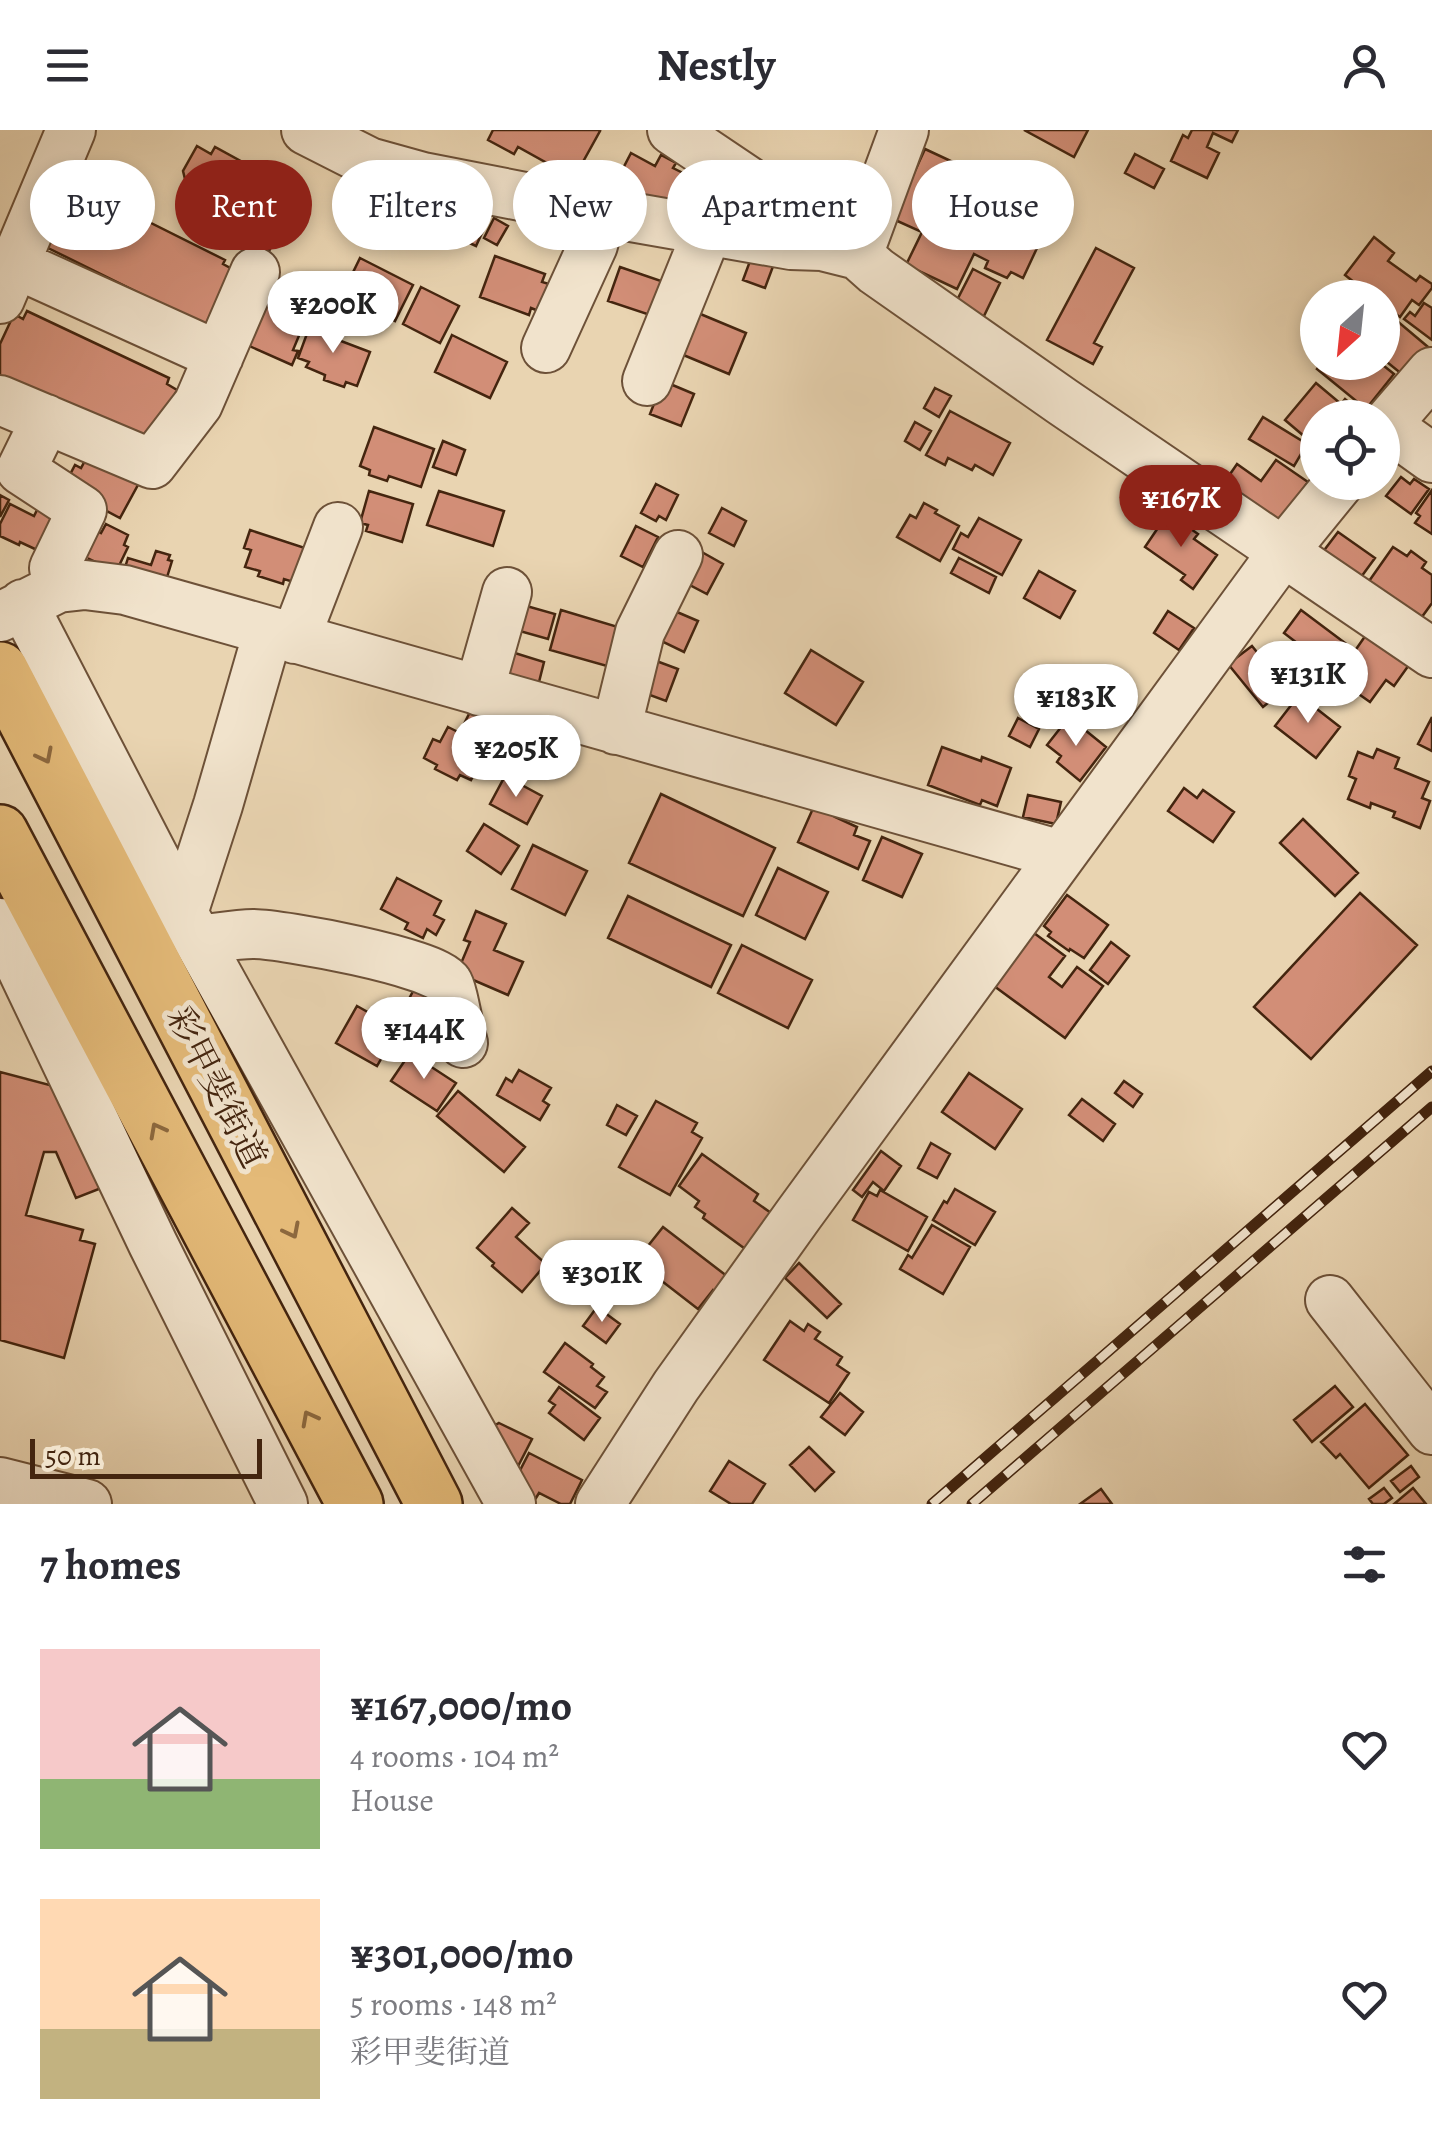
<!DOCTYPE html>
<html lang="en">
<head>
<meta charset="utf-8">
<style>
	:root { --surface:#fff; --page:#f2f2f3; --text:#2b2b33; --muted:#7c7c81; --accent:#8f2418 }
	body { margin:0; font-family:Alegreya,"Noto Serif JP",serif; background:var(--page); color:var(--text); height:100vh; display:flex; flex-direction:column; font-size:38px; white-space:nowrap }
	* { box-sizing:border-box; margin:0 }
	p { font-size:32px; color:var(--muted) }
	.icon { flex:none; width:55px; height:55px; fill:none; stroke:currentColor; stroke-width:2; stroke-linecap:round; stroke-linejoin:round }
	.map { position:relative; height:1374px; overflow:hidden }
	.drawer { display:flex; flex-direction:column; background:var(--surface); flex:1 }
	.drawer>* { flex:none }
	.top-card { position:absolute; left:30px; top:30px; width:1372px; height:90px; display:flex; gap:20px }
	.needle { width:65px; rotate:207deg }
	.controls { position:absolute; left:1300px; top:150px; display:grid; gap:20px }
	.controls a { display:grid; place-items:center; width:100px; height:100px; border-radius:50%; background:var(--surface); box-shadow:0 5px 15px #0003; font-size:50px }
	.scale { position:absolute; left:30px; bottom:25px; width:232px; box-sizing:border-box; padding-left:10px; border:5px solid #44250f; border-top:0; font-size:28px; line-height:35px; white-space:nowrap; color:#44250f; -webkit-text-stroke:8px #f1e3cc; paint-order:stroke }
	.price { position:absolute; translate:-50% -85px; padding:0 22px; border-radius:35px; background:#fff; color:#222; font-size:32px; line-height:65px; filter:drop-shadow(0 2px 5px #0008) }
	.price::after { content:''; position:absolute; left:50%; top:60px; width:30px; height:22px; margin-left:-15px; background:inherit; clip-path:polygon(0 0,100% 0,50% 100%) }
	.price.selected { background:var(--accent); color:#fff }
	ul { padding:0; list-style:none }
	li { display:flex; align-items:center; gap:30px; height:250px; padding:0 40px }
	li span { display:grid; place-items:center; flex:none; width:280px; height:200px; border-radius:0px; color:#555 }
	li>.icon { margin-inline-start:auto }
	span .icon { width:120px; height:120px; fill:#fffc; stroke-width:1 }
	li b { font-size:42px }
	h2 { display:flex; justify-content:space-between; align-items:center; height:120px; padding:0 40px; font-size:42px }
	.chip { padding:0 35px; border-radius:45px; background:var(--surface); box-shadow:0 5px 15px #0003; font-size:35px; line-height:90px }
	.chip.selected { background:var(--accent); color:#fff }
	header { display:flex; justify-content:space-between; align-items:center; height:130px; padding:0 40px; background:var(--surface); font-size:45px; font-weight:600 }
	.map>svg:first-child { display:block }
	.building { fill:#d28e77; stroke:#44250f; stroke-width:2.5 }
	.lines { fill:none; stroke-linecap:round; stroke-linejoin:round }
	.minor-tunnel { stroke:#c8b191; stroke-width:48; stroke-dasharray:48 24; stroke-linecap:butt }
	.minor-casing { stroke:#6d5138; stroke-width:52 }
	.highway-casing { stroke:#44250f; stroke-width:60 }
	.minor { stroke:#f1e3cc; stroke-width:48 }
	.highway { stroke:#e4ba78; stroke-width:55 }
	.rail-casing { stroke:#44250f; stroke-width:11 }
	.rail { stroke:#f1e3cc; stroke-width:8; stroke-dasharray:22; stroke-linecap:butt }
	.oneway { stroke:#8c683e }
	.labels { text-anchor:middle; stroke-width:10; stroke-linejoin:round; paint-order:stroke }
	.street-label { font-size:35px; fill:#44250f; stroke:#f1e3cc }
</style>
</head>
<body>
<header><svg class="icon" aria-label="menu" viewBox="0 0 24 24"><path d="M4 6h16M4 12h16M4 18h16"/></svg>Nestly<svg class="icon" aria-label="person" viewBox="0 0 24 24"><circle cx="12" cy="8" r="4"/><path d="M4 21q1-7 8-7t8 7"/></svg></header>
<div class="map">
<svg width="1432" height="1374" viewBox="0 0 1432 1374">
	<rect width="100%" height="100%" fill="#e9d4b1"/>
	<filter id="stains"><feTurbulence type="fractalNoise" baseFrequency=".002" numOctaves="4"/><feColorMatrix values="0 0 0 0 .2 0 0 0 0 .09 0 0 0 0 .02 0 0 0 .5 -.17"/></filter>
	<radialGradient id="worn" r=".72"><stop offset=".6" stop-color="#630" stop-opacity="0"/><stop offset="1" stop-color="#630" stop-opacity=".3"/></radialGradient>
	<path class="building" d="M493 0H598L600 1 574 48 518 17 514 24 488 10Z
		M1024 0H1088L1074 27Z
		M1192 0H1238L1232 12 1213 3 1207 17 1219 23 1207 48 1171 31 1183 5 1188 8Z
		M197 16 211 24 215 17 290 58 285 67 303 76 288 103 281 99 269 121 200 83 187 57 183 41Z
		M925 19 1045 75 1027 113 1037 118 1023 148 1011 142 1007 148 985 138 988 131 974 124 957 159 906 135 922 102 893 89Z
		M631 23 655 36 661 25 676 33 673 38 683 43 666 78 616 52Z
		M1135 24 1164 39 1154 58 1125 43Z
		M436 59 485 81 481 89 487 92 476 116 422 91Z
		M85 60 225 130 223 134 234 140 206 196 44 116 71 61 82 67Z
		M494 88 508 96 497 115 484 108Z
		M1374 107 1394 123 1388 131 1416 151 1420 146 1432 154V158L1419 175 1412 170 1400 187 1382 174V168H1374L1345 145Z
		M1096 118 1134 138 1094 213 1102 217 1093 234 1047 210Z
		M753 123 775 131 765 158 743 150Z
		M495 126 545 144 542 152 559 157 549 185 531 178 529 185 480 167Z
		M360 128 413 155 395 191 342 165Z
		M620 137 664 152 653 186 608 171Z
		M973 139 1000 153 982 190 954 176Z
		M1346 156 1359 168H1337Z
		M421 157 459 176 440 213 403 194Z
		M274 169 308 184 293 220 298 221 292 235 238 211 261 173 270 177Z
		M1424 173 1432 178V210L1404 189 1410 182 1415 186Z
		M686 178 746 203 729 244 669 219Z
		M27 181 169 248 167 254 177 260 150 316 0 245V214L14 184 23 189Z
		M1384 188 1392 195 1396 190 1428 217 1403 245 1382 228Z
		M312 190 336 199 333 208 370 222 357 256 346 252 344 257 324 250 325 245 306 237 309 232 298 228Z
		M452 205 507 232 490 268 435 242Z
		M1379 232 1394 244 1366 279 1317 239 1320 235 1317 233 1318 232Z
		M663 251 694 264 681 296 650 284Z
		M1316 253 1341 274 1345 269 1365 286 1318 288V318L1285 290Z
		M935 258 951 266 939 287 924 278Z
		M950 281 1010 313 993 345 975 335 972 340 948 328 945 335 926 325Z
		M1263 287 1307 314 1294 336 1249 309Z
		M915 292 931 301 920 320 905 311Z
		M374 297 434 319 421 357 389 346 387 351 369 345 370 340 360 336Z
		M443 311 465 320 456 345 433 337Z
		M87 327 139 353 120 388 63 358 75 335 81 338Z
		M1276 330 1308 352 1273 403 1217 363 1237 334 1261 351Z
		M1401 347 1410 354 1414 349 1429 359 1411 384 1386 366Z
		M656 354 678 365 666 390 659 386 656 391 641 383Z
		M1432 360V404L1415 393 1420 386 1416 383Z
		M369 361 413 374 402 412 366 401 368 395 360 393Z
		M439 361 504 381 493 416 427 395Z
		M0 365 9 370 0 387Z
		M41 372 70 386 50 426 20 412 19 415 0 406V394L10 374 34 386Z
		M924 373 937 380 935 383 959 396 940 431 897 407 910 385 916 388Z
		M722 378 746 391 734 416 709 403Z
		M1168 383 1198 404 1194 409 1217 425 1193 459 1181 450 1185 445 1145 417Z
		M979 388 1021 410 1002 445 953 419 961 403 968 407Z
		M106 394 128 405 124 415 128 417 116 442 89 429 87 433 70 425 85 395 101 403Z
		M636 396 658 407 643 437 621 426Z
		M250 400 311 420 300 454 284 449 283 454 258 446 260 441 245 437 251 420 244 418Z
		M1338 402 1375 428 1356 454 1319 427Z
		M1393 417 1407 426 1411 421 1426 432 1422 438 1432 445V473L1419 491 1367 454Z
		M156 421 170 425 168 430 172 431 164 457 123 444 128 428 151 435Z
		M700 421 723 434 707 464 684 452Z
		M959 428 996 447 989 463 951 443Z
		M1039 441 1075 461 1060 488 1024 468Z
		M516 473 555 484 548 509 509 498Z
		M670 479 698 491 684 522 657 509Z
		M561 480 618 497 607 536 550 520Z
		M1301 480 1345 513 1327 536 1284 503Z
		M1168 481 1194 498 1179 520 1154 503Z
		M1368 502 1411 532 1394 556 1386 550 1370 572 1336 548Z
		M1252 516 1286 558 1263 577 1228 534Z
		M505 520 544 532 538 556 498 545Z
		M811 520 863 552 836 595 785 563Z
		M651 529 678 539 666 571 639 561Z
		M1106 539 1132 558 1115 581 1090 562Z
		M1036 551 1056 562 1052 569 1057 572 1050 585 1024 571Z
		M1299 565 1340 597 1316 628 1275 596Z
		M472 578 499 592 488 614 461 600Z
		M1069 587 1106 617 1080 651 1057 632 1061 626 1047 615Z
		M1432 587V621L1418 614Z
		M1018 588 1039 599 1030 617 1009 606Z
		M448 597 488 617 471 650 460 645 457 650 435 639 437 635 424 628 433 609 440 612Z
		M942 617 981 631 982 627 1011 638 997 676 982 670 980 675 928 655Z
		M1377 619 1399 628 1395 638 1429 652 1422 668 1430 671 1420 698 1393 687 1395 682 1371 673 1370 678 1348 669 1356 649 1349 646 1358 622 1373 628Z
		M505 646 542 666 527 694 490 674Z
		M1184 658 1197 668 1203 660 1234 682 1213 712 1168 681Z
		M661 664 775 718 743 786 629 733Z
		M1028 665 1061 672 1056 694 1023 687Z
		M815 674 837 684 835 687 857 697 854 705 870 711 858 739 798 712Z
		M1303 689 1358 743 1335 766 1280 713Z
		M484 694 519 716 501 744 467 721Z
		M882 707 922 724 902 767 863 750Z
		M533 715 587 741 565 785 512 759Z
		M778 738 828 762 805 809 756 785Z
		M397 748 441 771 434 785 444 790 436 805 427 799 423 808 405 799 408 793 381 779Z
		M1360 763 1417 815 1311 929 1254 877Z
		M1067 765 1108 795 1084 828 1070 819 1069 821 1048 806 1051 802 1044 796Z
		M628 766 731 815 711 857 608 808Z
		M476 781 506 794 494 820 523 832 508 865 457 843 470 812 464 810Z
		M1034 803 1065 826 1049 847 1062 857 1077 837 1103 856 1065 908 994 856Z
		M1111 812 1129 826 1108 854 1090 840Z
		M742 815 812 850 788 898 718 863Z
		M419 850 444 874 431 899 401 884Z
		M357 876 398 899 377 936 336 913Z
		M410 923 456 953 437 981 391 951Z
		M519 940 551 958 543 971 549 975 540 990 497 965 506 948 512 952Z
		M0 942 61 958 109 1055 76 1068 56 1022H44L26 1085 83 1100 80 1110 95 1114 64 1228 0 1210Z
		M969 943 1022 979 995 1019 942 982Z
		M1124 951 1142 964 1133 977 1115 963Z
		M458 961 525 1017 504 1042 437 986Z
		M1082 969 1115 994 1103 1011 1069 985Z
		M656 971 697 993 692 1002 702 1008 670 1065 619 1037Z
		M617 975 637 986 626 1005 607 995Z
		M931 1013 950 1024 937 1048 918 1038Z
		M881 1021 901 1036 884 1061 873 1052 862 1067 853 1060Z
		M702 1024 758 1064 754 1071 774 1085 748 1121 703 1088 705 1084 695 1077 699 1071 679 1056Z
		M955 1059 995 1082 975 1115 933 1090 944 1071 947 1073Z
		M880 1060 927 1087 908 1121 853 1090 869 1062 877 1066Z
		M512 1078 529 1093 516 1107 546 1134 522 1162 492 1136 494 1133 477 1118Z
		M932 1095 970 1117 943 1164 900 1139 908 1125 912 1128Z
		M663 1097 732 1150 720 1166 713 1160 698 1179 636 1131Z
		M799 1133 841 1174 827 1188 785 1148Z
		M597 1177 620 1194 606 1213 583 1196Z
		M790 1191 804 1201 808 1194 820 1202 815 1209 842 1227 837 1235 849 1243 829 1273 764 1230Z
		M565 1213 593 1234 591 1237 604 1247 597 1256 607 1262 595 1278 544 1242Z
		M1335 1256 1353 1277 1312 1312 1294 1290Z
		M559 1257 600 1288 584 1310 549 1283 555 1275 549 1271Z
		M840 1263 863 1282 845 1305 821 1287Z
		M1365 1274 1408 1325 1369 1358 1340 1324 1336 1328 1321 1312Z
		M499 1293 532 1309 512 1348 485 1301Z
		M809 1317 834 1342 815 1361 790 1335Z
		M529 1323 582 1350 570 1374H561L539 1363 536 1368 524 1361 515 1350Z
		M729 1331 765 1354 752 1374H731L710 1361Z
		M1411 1336 1419 1347 1400 1362 1391 1351Z
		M1384 1358 1392 1368 1384 1374H1373L1369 1369Z
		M1413 1358 1426 1374H1394Z
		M1101 1359 1112 1374H1080Z"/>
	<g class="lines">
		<path class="minor-tunnel" d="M183 1101 293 1038"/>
		<defs>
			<path id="minor" d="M306 0 369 32 423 47 602 82 791 115 822 116 858 125 876 141 1063 272 1432 523
				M672 0 788 78 822 116
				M858 125 904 0
				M16 134 219 226
				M0 169 71 0
				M546 218 593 115 602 82
				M647 251 708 100
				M0 270 152 334 198 274 255 142
				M46 289 21 340 82 380 54 438 58 458
				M1386 295 1432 328
				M1382 300 1432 242
				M23 474 183 783 511 1374
				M0 487 58 458 85 455 125 460 1061 725
				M295 509 338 397
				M479 561 507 462
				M616 600 640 502 678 425
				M183 783 218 675 268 502
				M0 793 153 1114 283 1374
				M199 810C217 808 236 804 253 804 282 804 435 832 448 853 453 860 459 901 463 913
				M1330 1170 1432 1300
				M0 1352 87 1374
				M600 1374 676 1256 799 1084 1283 422 1340 352"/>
			<path id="highway" d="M0 540 434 1374
				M0 703 355 1374"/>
		</defs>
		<use href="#minor" class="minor-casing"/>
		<use href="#highway" class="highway-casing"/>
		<use href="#minor" class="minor"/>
		<use href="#highway" class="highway"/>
		<defs>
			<path id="rail" d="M932 1374 1432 941
				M972 1374 1432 977"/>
		</defs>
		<use href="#rail" class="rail-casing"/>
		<use href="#rail" class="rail"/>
	</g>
	<defs><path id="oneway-chevron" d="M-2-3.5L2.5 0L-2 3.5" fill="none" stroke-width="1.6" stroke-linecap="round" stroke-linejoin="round" transform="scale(2.5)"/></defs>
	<g class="oneway">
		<use href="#oneway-chevron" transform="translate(45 626) rotate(63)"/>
		<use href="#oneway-chevron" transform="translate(157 1000) rotate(-118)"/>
		<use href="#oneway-chevron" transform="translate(292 1101) rotate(63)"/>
		<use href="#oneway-chevron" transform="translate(309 1288) rotate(-118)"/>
	</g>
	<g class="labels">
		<g class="street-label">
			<text transform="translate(217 957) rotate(63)" y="12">彩甲斐街道</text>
		</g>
	</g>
	<rect width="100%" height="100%" filter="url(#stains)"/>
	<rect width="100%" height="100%" fill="url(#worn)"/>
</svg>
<div class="controls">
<a><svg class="needle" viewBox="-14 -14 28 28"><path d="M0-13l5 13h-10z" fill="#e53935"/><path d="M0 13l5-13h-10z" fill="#7c7c81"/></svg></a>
<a><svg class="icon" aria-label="locate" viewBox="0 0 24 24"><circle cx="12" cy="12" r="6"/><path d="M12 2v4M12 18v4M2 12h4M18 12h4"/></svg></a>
</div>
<div class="scale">50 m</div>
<b class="price" style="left:333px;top:226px">¥200K</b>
<b class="price selected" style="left:1181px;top:420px">¥167K</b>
<b class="price" style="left:1308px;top:596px">¥131K</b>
<b class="price" style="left:1076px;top:619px">¥183K</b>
<b class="price" style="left:516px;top:670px">¥205K</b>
<b class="price" style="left:424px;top:952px">¥144K</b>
<b class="price" style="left:602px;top:1195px">¥301K</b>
<div class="top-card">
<a class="chip">Buy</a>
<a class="chip selected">Rent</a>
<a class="chip">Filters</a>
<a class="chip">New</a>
<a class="chip">Apartment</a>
<a class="chip">House</a>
</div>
</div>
<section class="drawer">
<h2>7 homes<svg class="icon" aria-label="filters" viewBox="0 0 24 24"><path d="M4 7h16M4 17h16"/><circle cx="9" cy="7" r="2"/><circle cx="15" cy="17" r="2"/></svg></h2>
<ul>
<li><span style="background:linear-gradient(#f6c9c9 65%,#8fb573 0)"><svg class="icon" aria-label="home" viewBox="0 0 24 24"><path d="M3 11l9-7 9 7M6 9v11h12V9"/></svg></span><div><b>¥167,000/mo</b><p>4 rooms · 104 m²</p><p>House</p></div><svg class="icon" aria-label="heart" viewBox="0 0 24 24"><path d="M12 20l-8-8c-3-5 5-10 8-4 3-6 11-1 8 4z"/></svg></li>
<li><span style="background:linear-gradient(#ffd9b3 65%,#c2b280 0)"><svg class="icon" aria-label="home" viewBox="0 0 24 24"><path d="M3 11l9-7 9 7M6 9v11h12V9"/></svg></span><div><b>¥301,000/mo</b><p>5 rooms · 148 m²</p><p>彩甲斐街道</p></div><svg class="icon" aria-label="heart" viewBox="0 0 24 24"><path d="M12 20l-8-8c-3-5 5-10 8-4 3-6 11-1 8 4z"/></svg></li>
</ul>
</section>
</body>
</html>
